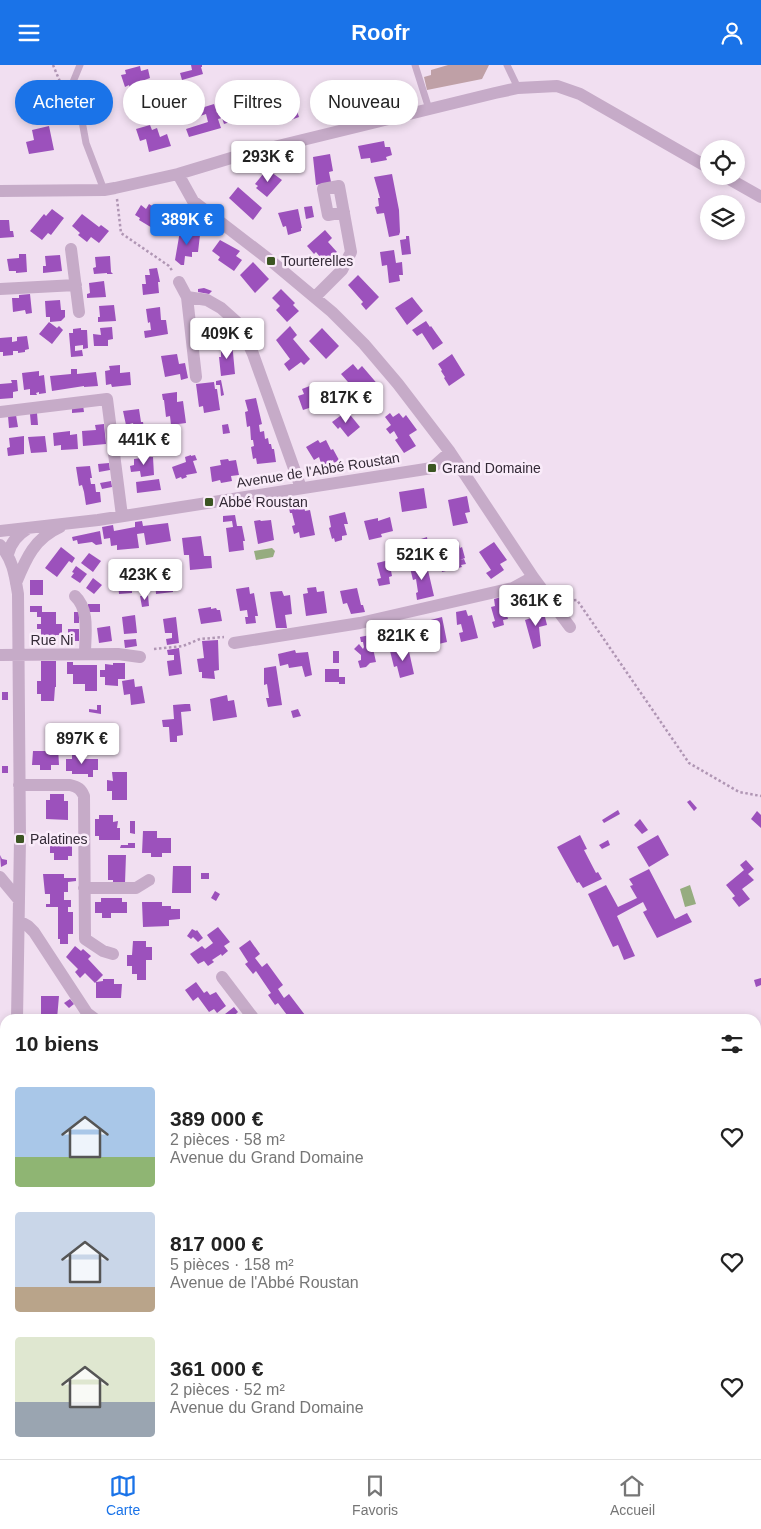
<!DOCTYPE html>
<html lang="fr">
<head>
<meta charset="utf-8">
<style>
	:root { --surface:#fff; --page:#f2f2f2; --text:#222; --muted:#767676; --line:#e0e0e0; --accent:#1a73e8 }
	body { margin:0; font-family:Arial,sans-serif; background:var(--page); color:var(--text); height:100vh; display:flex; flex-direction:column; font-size:19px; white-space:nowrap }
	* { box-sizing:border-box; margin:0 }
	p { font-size:16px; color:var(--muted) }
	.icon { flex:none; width:28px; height:28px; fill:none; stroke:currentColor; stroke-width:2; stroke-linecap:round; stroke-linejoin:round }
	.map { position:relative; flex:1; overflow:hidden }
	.drawer { position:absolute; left:0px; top:949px; width:761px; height:446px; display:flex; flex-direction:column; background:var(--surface); border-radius:15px 15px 0 0; box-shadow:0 2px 8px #0003 }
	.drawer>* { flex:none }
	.hud { position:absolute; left:15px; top:15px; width:500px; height:45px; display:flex; gap:10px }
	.controls { position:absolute; left:700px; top:75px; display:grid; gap:10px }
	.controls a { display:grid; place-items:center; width:45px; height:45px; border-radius:50%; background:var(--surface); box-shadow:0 2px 8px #0003; font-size:25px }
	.price { position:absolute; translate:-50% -42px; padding:0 11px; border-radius:5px; background:#fff; color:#222; font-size:16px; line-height:32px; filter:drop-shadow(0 1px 2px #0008) }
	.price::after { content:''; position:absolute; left:50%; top:30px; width:15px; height:11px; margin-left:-8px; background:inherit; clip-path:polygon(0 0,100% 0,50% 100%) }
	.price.on { background:var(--accent); color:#fff }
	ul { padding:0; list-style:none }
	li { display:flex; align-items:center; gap:15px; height:125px; padding:0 15px }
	li span { display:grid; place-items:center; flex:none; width:140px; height:100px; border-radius:5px; color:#555 }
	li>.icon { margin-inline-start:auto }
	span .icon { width:60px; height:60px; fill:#fffc; stroke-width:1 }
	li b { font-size:21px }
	h2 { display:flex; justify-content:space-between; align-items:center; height:60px; padding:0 15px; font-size:21px }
	.pill { padding:0 18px; border-radius:22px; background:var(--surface); box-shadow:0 2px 8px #0003; font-size:18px; line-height:45px }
	.pill.on { background:var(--accent); color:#fff }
	header { display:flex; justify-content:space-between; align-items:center; height:65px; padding:0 15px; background:var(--accent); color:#fff; font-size:22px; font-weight:800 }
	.dock { display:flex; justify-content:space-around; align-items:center; height:70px; border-top:1px solid var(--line); background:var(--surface); font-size:14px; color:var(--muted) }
	.dock a { display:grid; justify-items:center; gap:2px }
	.dock .on { color:var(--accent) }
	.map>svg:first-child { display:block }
	.green { fill:#bfa0a6 }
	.water { fill:#96ac80 }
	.building { fill:#9c51bc }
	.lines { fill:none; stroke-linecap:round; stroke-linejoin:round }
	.path { stroke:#b096b4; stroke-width:2.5; stroke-dasharray:2.5 2.5; stroke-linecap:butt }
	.service { stroke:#c6abc8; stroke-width:7 }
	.minor { stroke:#c6abc8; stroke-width:12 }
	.poi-dot { fill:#3b5522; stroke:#f9ebf9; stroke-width:2 }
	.labels { text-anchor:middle; stroke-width:5; stroke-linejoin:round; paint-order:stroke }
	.poi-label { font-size:14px; fill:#342a37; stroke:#f9ebf9; text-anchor:start }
	.street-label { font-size:14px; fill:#342a37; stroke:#f9ebf9 }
</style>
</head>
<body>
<header><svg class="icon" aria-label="menu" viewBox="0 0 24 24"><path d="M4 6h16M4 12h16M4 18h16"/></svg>Roofr<svg class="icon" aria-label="person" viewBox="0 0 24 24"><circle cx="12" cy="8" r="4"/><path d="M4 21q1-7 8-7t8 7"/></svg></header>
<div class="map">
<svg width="761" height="1394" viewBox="0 0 761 1394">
	<rect width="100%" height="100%" fill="#f1dff1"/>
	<path class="green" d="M448 0H489L482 14 427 25 424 12 431 10V5Z"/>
	<path class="water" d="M272 483 275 486 273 492 256 495 254 486Z
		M690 820 696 839 685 842 680 824Z"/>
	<path class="building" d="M191 0H202V2H201L203 9 182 15 180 8 192 5Z
		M140 1 141 6 148 4 150 13 139 17 142 26 131 30 129 20 125 22 121 10 126 9 125 5Z
		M54 31 61 50 51 52 47 33Z
		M214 39 217 48 221 47V49L231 46 233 56 224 59 222 53 218 54 221 63 189 72 186 64 208 57 206 49 200 51 198 44Z
		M296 43 299 52 291 55 288 46Z
		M150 60 152 65 157 63 160 72 167 69 171 81 149 87 146 74 140 76 136 64Z
		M49 61 54 85 29 89 26 77 34 75 32 65Z
		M384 76 385 82H390L392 90 386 92 387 95 371 98 370 93 361 94 358 81Z
		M330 89 333 106 329 107 331 117 316 120 313 92Z
		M267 104 282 115 267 132 256 123 258 121 255 119Z
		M392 109 399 145 400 167 399 170 389 172 384 148 377 149 375 142 379 141 378 133H380L374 112Z
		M238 122 262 143 253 155 229 133Z
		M149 139 168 151 159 167 139 155 140 153 135 150 141 140 146 144Z
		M312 141 314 152 306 154 304 142Z
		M52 144 64 153 51 170 48 168 42 175 30 166 44 149 46 151Z
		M298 144 302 163H301V166L288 170 286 161 283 162 278 148Z
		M82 149 99 162 101 160 109 166 99 178 91 172 87 177 78 170 80 168 72 161Z
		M0 155H9L10 166H13L14 172 0 173Z
		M325 165 332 173 328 177 337 187 325 198 316 187 314 189 307 181Z
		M180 166 200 170 198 187H192V192L185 191 184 200H181L175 195Z
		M406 171H409L411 189 402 190 400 175 406 174Z
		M220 175 240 186 236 191 242 195 234 206 218 195 220 192 212 186Z
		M394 185 396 198 402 197 403 210H399L400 216 389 218 387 200 382 201 380 187Z
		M19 189H26L27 207 16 208V206H9L7 194 19 193Z
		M60 190 62 206 43 208V201H46L45 191Z
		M110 191 111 207 113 209H107V208L94 209 93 203 96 202 95 192Z
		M253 197 269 214 255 228 240 210Z
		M157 203 160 217H158L159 228 143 230 142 219H146L145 210H150L149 204Z
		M358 210 379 232 366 245 361 239 363 237 348 220Z
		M104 216 106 232 87 233V229L90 228 89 218Z
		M204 223 212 226 209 229 198 227V224Z
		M281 224 295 238 293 240 299 246 287 257 276 245 280 241 272 233Z
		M30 229 32 248 26 249 25 245 13 247 12 233H19V230Z
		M412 232 423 246 407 260 395 243Z
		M60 235 61 245H65V252L61 256 50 257V252H46L45 236Z
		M114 240 116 256 98 257V252H100L99 241Z
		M160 242 161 255H166L168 269 145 273 144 266 151 265 150 257 148 258 146 244Z
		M426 256 430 262 431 261 443 278 433 285 422 268 417 271 412 265Z
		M49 257 57 263 59 261 63 265 52 279 39 269Z
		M290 261 297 270 293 274 310 294 304 300 301 297 289 306 284 299 290 294 276 275Z
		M112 262 113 274 108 275V281H94L93 269 101 270 100 263Z
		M81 263V265H87L88 283 83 284V280L75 281V286L82 285 83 291 71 292 69 268H73V264Z
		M322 263 339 281 326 294 309 276Z
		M27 271 29 284 25 285V287L18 288V286H13V290L3 291V287H0V273L12 272V277L17 276V272Z
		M232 277 235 309 221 311 219 292H221V279Z
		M177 289 179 299 185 298 188 313 181 315 180 309 165 312 161 291Z
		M452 289 465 310 449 321 444 313 445 312 441 306 442 305 438 299Z
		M353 299 358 305 362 301 380 322 374 327 371 324 361 332 341 309Z
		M120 300V308L130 307 131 320 112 322 111 319 106 320 105 306 110 305 109 301Z
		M71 304H77V309L96 307 98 321 84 322V321L52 326 50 311 71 309Z
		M39 306V311L44 310 46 328 39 329V327L36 328 37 330H30V324L24 325 22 308Z
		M11 315H17L18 326 13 327V333L0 334V319L12 318Z
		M221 315 224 330 221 331 220 320H216V316Z
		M214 317 215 324H217L220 345 204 348 203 341 199 342 196 319Z
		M320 317 324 328 315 331 318 340 303 345 298 331 304 329 302 324Z
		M177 327V337L183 336 186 358 171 360 170 351 166 352 164 335H163L162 329Z
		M256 333 262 359 259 360 260 367 264 366 265 374 268 373 269 379H271L272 384H274L276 397 257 399 256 393 253 394 251 382 254 381 253 375H251L250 361 247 362 245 347 248 346 245 335Z
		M83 340 84 347 72 348V341Z
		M139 344 141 357H143L148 387 133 389 132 376H129L128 365 134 364 133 358 126 360 123 346Z
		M347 346 360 362 348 372 340 362 338 364 332 357Z
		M37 348 38 360H31L30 349Z
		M390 348 393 352 399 348 403 353 406 350 417 365 409 370 416 381 404 388 395 375 398 373 394 366 390 369 386 364 391 360 385 352Z
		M16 350 18 362 9 363 8 351Z
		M104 359 106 379 83 381 82 366 96 365 95 360Z
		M228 359 230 368 223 369 222 360Z
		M70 366V370L77 369 78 384 61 385V380L54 381 53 368Z
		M24 371V389L8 391 7 383 10 382 9 373Z
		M45 371 47 387 31 388 28 372Z
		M318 375 320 378 326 375 331 385 333 384 339 395 334 398 333 395 322 401 319 392 314 395 306 382Z
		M191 390V391L195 390 197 395 193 396 197 408 186 410 187 412 182 414 181 412 176 414 172 402 186 397 185 392Z
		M149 392H153L154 410 141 412 140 406 131 407 130 401 134 400V394Z
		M228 394 229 396 236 395 239 410 231 411 232 416 221 418 220 415 212 417 210 402 221 400 220 395Z
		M109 398 110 405 99 407 98 399Z
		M90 401 92 413H90L91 419H95L96 427H100L101 437 86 440 84 427 82 420 79 421 76 402Z
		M159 414 161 425 137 428 136 417Z
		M111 416 112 422 102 424 100 418Z
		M424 423 427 443 402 447 399 427Z
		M467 431 470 447 465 448 468 458 453 461 448 435Z
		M304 440 305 446 310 445 315 470 300 473 299 467 294 469 292 461 295 460 292 448H290L289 443Z
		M345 447 348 459H344L347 470 342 471V475L335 477 334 473 332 474 329 463 331 462 329 451Z
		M235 450 237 461H242L245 476H243L244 485 229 487 226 463 233 462 232 456 223 457V451Z
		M390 452 393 466 381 469 382 472 369 475 364 456 378 453V456Z
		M260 455 261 456 271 455 274 475 258 479 254 456Z
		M142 456 143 461 168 458 171 476 146 480 144 468 137 469 139 483 117 485V480L111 481 110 473 104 474 102 462 113 460 114 466 135 462V457Z
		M100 466 102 479 96 480 92 477 78 479 77 475 73 476 72 472Z
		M201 471 204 491H211L212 503 190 505 189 490H184L182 473Z
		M427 472 428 479 422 480 421 474Z
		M458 475 460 483 462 482 465 493 460 495 464 494 466 499 461 500 462 502 442 507 440 499 449 496 446 486H444L442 478Z
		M494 477 507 495 500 499 504 505 491 514 486 508 491 505 479 487Z
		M61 482 75 493 72 498 69 496 57 512 45 503Z
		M89 488 101 496 93 507 81 498Z
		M389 495 392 511 389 512 390 519 379 521 377 514 381 513 377 498Z
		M416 498 417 503 427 501 434 531 417 535 416 528 418 527 416 514 413 515 409 499Z
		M76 501 87 509 80 518 71 512 74 508 72 507Z
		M129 506 131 517H133L134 525H132V528L119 529 117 507Z
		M93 513 102 520 94 529 86 523Z
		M172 514 173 527 156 529 155 515Z
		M30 515H43V530H30Z
		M249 522 250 529 254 528 258 551H255L256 558 246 559 245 552H248L247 545 240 546 236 524Z
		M316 522 317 527 324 526 327 548 306 551 303 529 308 528 307 523Z
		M357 523 361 540H363L365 547 351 549 347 538 343 539 340 526Z
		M282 526 284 531 290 530 292 549 285 550 287 563H276L270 527Z
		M148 530 149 541 142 542 140 531Z
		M505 531 508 542 505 543 508 554 503 555 504 560 494 563 492 557 495 556 491 542 495 541 494 534Z
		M88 539H100V547H88Z
		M30 541H42V547H56V559H62V570H56V581H41V564H37V559H41V552H37V547H30Z
		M211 542V544L216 543 217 545H220L222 556 201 559 198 544Z
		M543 544 547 560 539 562 541 581 533 584 525 555 531 553 529 548Z
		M466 545 468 551 472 550 478 573 461 577 459 568 463 567 461 559 457 560 456 547Z
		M74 547H79V558H74Z
		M135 550 137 568 124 569 122 552Z
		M176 552 179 578 167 580 166 574 172 573V568H165L163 554Z
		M442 552 447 577 426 582 423 570 426 569 423 557Z
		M110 561 112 576 99 578 97 563Z
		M68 564H79V576H68Z
		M370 570 376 597 370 598 366 602 360 603 358 596 361 595V590L354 584 359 579 363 584 364 582 363 577H361L360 572Z
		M136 574 137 581 125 583 124 575Z
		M218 575 219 605 214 606 215 614 202 613V607H199L197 594 204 593 202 576Z
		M408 582 414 609 400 613 397 601 394 602 390 586Z
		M179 583 182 609 169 611 167 596 174 595V590H168L167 585Z
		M295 585 296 588 308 587 312 610 305 612 302 601 289 603 288 599 280 601 278 589Z
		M333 586H339V598H333Z
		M41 596H56V622H55L54 636H41V629H37V616H41Z
		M67 597H73V600H97V626H85V619H73V609H67Z
		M113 598H125V614H118V621L105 620V612H100V605H105V599L113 600Z
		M276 601 282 640 268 642 266 633H269L267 619 264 620V603Z
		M325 604H339V612H345V619H339V617H325Z
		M134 614 135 622 142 621 145 638 131 640 130 629 124 630 122 616Z
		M2 627H8V635H2Z
		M227 630 228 636 234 635 237 652 213 656 210 634Z
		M185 639H190L191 646 181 647 183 670 177 671V677H170L169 662H163L162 655 174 654 173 640Z
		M97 640H101V649L89 647V644L97 645Z
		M298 644 301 651 293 653 291 646Z
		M47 682H58L59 700H51V705H40V700H32L33 686H47Z
		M72 689H82L83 694H98V705H93V712H88V709H72V706H66V694H72Z
		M2 701H8V708H2Z
		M112 707H127V735H112V726H107V715L113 716Z
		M50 729H64V736H68V755L46 754V735H50Z
		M690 735 697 743 694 746 687 737Z
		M618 745 620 749 604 758 602 755Z
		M757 746 761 750V763L751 754Z
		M99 750H113V757L118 756 117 763H120V775H99V771H95V754H99Z
		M640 754 648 765 642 769 634 760Z
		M130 756H135V769L130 768Z
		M143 766H157V773H171V788H162V792H151V788H142Z
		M50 769H68V773H72V791H68V795H54V788H50Z
		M580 770 587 784 584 785 596 808 598 807 602 814 583 823 579 817 577 818 557 782Z
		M658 770 669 790 649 802 637 782Z
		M608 775 610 780 602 784 599 780Z
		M128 778H135V783H120L121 780H128Z
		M0 790 2 794 7 795V799L1 802Z
		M108 790H126L125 818H113V815H108Z
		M746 795 754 804 748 809 754 815 742 824 750 834 739 842 732 833 735 831 726 820 744 805 740 800Z
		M173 801H191V828H172Z
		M649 804 675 854 687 848 692 857 657 873 643 847 647 845 643 837 617 851 635 891 624 895 618 880 613 882 588 829 606 820 618 842 637 833 630 821 633 820 629 814Z
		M201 808H209V814H201Z
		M43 809H64V813H76V816L68 817V827H64V835H71V842H68V847H73V869H68V879H60V874H58V842H46V839H50V829H45Z
		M215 826 220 829 216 836 211 833Z
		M101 833H122V837H127V848H111V853H102V848H95V837H101Z
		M142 837H162V841H171V844H180V854L169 855V861L143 862Z
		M218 862 230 877 224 881 228 886 222 891 221 889 212 895 214 897 208 901 204 896 198 899 190 889 202 881 205 884 213 878 207 870Z
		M192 864 196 866 197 865 203 873 198 877 193 872 191 874 187 871Z
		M250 875 260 889 255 893 262 902 267 898 283 920 278 924 284 933 289 929 305 950 301 954H290L278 938 275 940 268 930 271 928 256 906 253 909 245 899 248 897 239 883Z
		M133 876H146V882H152V895H146V915H137V909H132V901H127V890H132Z
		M75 881 81 886 83 884 91 891 88 894 103 910 96 917 103 916V914H114V919H122L121 933H96V917L95 918 85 908 80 913 75 907 78 904 66 892Z
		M761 913V920L756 922 754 915Z
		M196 917 204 928 207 926 210 930 216 927 226 941 217 948 214 944 209 947 198 932 193 936 185 925Z
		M41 931H59L57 954H47L46 951H41Z
		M70 934 74 939 69 943 64 938Z
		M234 942 238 947 236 949 239 954H229L225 949Z
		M758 1136 761 1144 757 1146 761 1151V1169L758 1172 756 1171V1137Z
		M756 1219 761 1230V1257L757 1258Z
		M756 1287H761V1304H759V1306L756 1305Z
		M756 1334 761 1336V1354H757L756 1351Z
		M756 1372H761V1385L756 1384Z
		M123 1390H142L141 1394H123Z
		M190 1390H209L210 1394H190Z
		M220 1390H253V1394H224V1392H219Z
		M270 1390H284V1392L291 1390V1394H271Z
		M315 1390H333L334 1394H316Z
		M378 1390H397V1394H378Z
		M688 1390H705V1394H688Z"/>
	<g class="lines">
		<path class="path" d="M53 0 61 19 64 21
			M117 134 121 168 169 201 173 207
			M564 536 577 535 689 698 739 727 761 731
			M154 584 183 581 200 574 224 572"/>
		<path class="service" d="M80 0 73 17 72 38 82 56 86 78 104 125
			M415 0 429 44
			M507 0 518 23
			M0 1060H5"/>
		<path class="minor" d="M178 109 193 136 271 196 332 247 364 279 398 319 450 387 533 512 570 562
			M724 111 761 132
			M0 126 104 125 115 123 178 109 241 90 495 28 518 23 557 21 580 29 709 103
			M71 184 79 247
			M179 217 187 232 196 312
			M0 224 76 220
			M187 232 207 235 221 243 240 260 253 289 301 423
			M315 232 342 205 351 187 339 121 323 124 328 150 344 147
			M0 347 107 334 122 451
			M0 466 98 455 432 403 450 387
			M0 480C13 494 15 511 18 529L20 774 17 954
			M8 489C11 477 17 470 27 464
			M16 518C26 493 35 473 60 462
			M75 531C90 545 85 570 85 589
			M234 578 360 558 513 523 533 512
			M0 590 118 589 140 592
			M19 720H70C78 722 81 724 84 731L85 874 103 886 113 889
			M0 812 19 835
			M84 823H136L149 815
			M19 856 28 861 34 867 87 948 95 954
			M222 912 254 954
			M0 990H5
			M756 991 761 990
			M0 1273 5 1271
			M0 1381 5 1377
			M34 1390V1394
			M345 1390 346 1394
			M583 1390 592 1394
			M58 1394 66 1390
			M490 1394V1390
			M717 1394V1390"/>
	</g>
	<g class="poi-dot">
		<rect x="266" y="191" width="10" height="10" rx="2.5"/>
		<rect x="427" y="398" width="10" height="10" rx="2.5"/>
		<rect x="204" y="432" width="10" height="10" rx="2.5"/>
		<rect x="15" y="769" width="10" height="10" rx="2.5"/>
	</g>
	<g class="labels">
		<g class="poi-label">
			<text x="281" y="201">Tourterelles</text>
			<text x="442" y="408">Grand Domaine</text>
			<text x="219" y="442">Abbé Roustan</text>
			<text x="30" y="779">Palatines</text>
		</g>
		<g class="street-label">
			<text transform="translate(318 405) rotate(-9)" y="5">Avenue de l'Abbé Roustan</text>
			<text x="52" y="580">Rue Ni</text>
		</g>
	</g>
</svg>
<div class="controls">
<a><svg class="icon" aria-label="locate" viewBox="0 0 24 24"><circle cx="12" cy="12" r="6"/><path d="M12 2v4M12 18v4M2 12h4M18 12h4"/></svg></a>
<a><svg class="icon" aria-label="layers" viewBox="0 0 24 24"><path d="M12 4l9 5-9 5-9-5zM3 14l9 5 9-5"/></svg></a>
</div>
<b class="price" style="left:268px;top:118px">293K €</b>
<b class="price on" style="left:187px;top:181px">389K €</b>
<b class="price" style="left:227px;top:295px">409K €</b>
<b class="price" style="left:346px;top:359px">817K €</b>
<b class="price" style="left:144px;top:401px">441K €</b>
<b class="price" style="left:422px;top:516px">521K €</b>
<b class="price" style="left:145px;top:536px">423K €</b>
<b class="price" style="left:536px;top:562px">361K €</b>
<b class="price" style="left:403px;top:597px">821K €</b>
<b class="price" style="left:82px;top:700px">897K €</b>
<div class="hud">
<a class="pill on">Acheter</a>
<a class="pill">Louer</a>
<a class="pill">Filtres</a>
<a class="pill">Nouveau</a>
</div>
<section class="drawer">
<h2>10 biens<svg class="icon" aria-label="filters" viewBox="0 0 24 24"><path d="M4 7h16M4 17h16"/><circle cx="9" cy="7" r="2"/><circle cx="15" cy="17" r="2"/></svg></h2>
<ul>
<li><span style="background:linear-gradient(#a9c7e8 70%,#8fb573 0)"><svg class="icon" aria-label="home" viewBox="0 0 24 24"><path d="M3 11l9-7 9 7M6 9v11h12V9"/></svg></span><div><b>389 000 €</b><p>2 pièces · 58 m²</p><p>Avenue du Grand Domaine</p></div><svg class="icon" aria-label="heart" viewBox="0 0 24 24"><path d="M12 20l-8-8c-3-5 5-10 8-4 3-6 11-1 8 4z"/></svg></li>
<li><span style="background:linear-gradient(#c9d6e8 75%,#b9a48a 0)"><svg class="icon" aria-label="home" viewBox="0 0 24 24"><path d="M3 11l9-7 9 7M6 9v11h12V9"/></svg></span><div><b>817 000 €</b><p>5 pièces · 158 m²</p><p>Avenue de l'Abbé Roustan</p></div><svg class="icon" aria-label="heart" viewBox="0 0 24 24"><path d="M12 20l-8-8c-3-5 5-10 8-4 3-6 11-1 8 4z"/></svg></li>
<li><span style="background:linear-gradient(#dfe7d0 65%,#9aa5b1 0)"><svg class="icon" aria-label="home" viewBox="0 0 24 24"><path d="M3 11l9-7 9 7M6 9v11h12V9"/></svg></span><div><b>361 000 €</b><p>2 pièces · 52 m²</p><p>Avenue du Grand Domaine</p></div><svg class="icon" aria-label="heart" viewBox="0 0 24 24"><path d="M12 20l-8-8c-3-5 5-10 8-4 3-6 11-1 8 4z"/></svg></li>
</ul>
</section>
</div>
<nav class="dock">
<a class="on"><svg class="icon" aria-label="map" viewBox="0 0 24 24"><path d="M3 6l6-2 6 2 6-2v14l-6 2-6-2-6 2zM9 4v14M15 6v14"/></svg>Carte</a>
<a><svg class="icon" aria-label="saved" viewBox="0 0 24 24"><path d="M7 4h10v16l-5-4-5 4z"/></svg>Favoris</a>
<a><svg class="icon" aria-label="home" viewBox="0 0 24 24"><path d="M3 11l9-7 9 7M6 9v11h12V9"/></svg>Accueil</a>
</nav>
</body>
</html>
